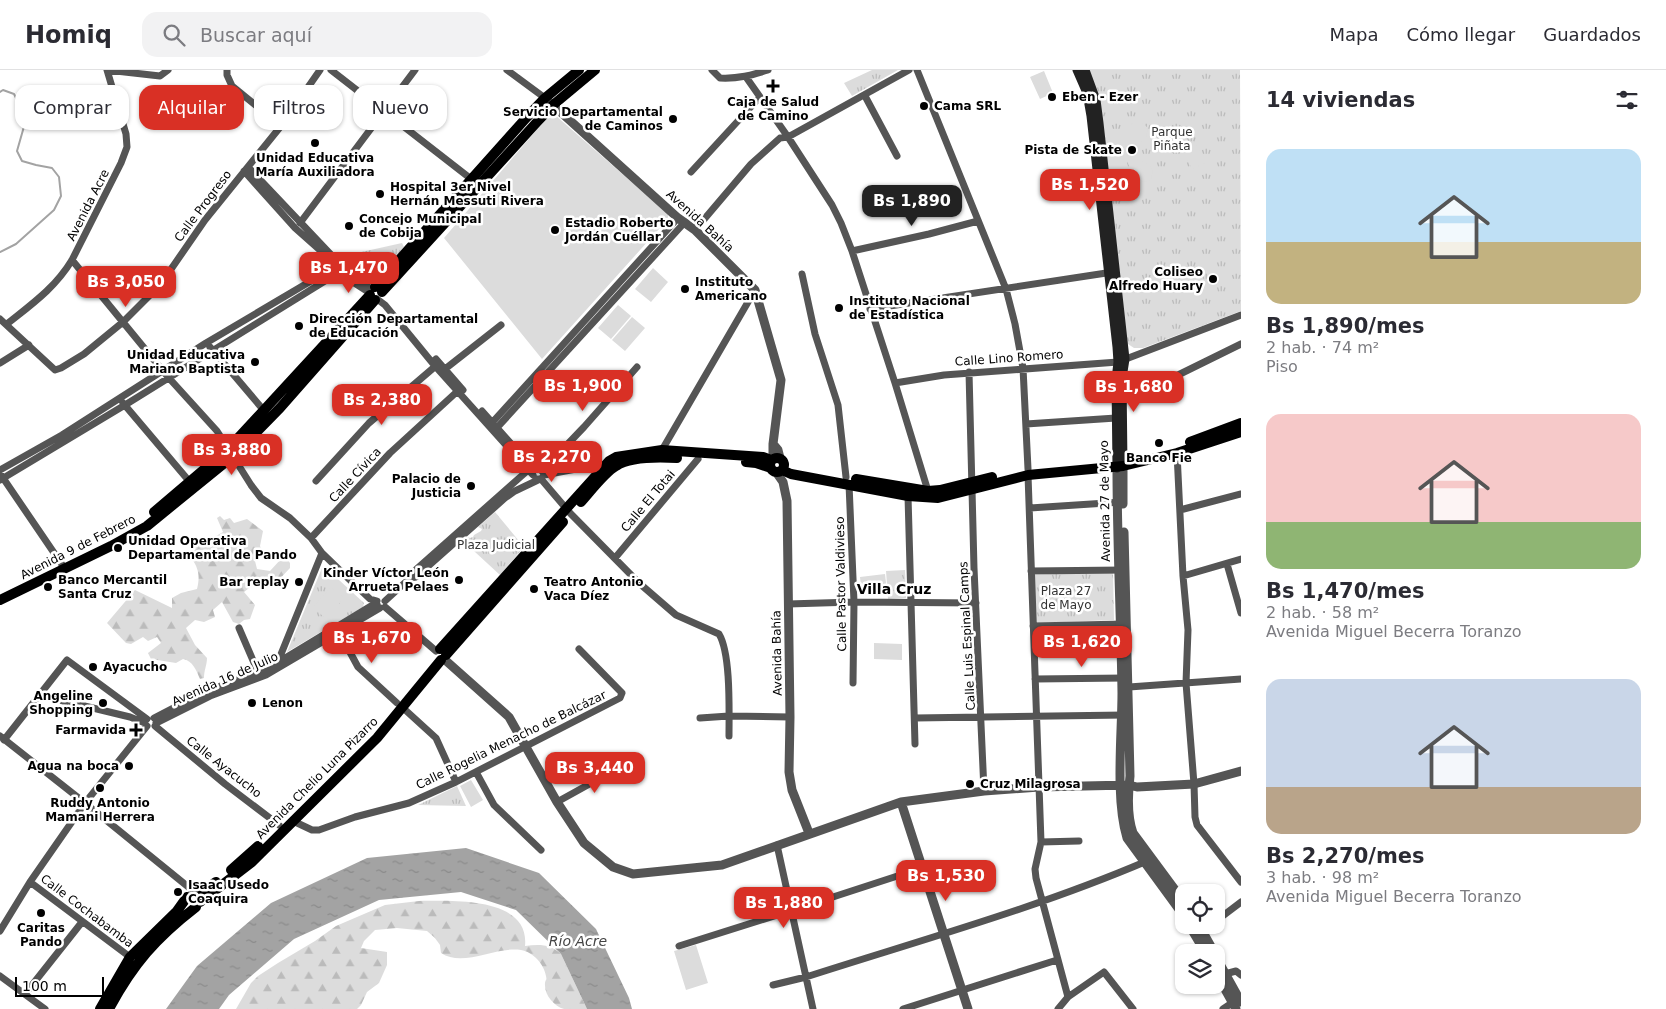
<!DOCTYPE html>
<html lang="es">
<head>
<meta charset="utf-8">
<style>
	:root { --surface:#fff; --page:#f2f2f3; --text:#2b2b33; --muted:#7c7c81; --line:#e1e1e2; --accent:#d93025 }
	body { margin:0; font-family:"DejaVu Sans",sans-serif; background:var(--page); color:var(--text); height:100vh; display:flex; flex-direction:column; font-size:19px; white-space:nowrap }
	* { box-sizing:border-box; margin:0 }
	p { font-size:16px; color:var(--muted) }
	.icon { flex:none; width:28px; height:28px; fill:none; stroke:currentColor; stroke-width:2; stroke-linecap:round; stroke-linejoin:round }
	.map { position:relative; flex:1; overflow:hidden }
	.drawer { display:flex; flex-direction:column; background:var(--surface); width:425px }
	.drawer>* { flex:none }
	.banner { position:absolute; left:15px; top:15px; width:475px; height:45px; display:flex; gap:10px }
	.tools { position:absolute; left:1175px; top:814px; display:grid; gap:10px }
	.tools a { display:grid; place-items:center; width:50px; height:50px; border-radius:10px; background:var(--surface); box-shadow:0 1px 4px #0004; font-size:25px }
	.scale { position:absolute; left:15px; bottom:12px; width:89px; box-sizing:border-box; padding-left:5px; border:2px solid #000; border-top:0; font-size:14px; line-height:18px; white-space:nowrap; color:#000; -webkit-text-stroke:4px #fff; paint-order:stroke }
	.price { position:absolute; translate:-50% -42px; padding:0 11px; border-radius:10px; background:var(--accent); color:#fff; font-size:16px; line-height:32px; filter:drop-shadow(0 1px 2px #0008) }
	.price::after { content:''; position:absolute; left:50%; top:30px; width:15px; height:11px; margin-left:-8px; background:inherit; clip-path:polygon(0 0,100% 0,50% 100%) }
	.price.on { background:#222; color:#fff }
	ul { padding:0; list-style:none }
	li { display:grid; align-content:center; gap:10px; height:265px; padding:0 25px }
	li span { display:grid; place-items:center; height:155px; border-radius:15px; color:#555 }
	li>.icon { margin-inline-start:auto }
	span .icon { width:90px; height:90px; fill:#fffc; stroke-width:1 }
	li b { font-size:21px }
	h2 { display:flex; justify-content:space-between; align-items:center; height:60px; padding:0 25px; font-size:21px }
	.pill { padding:0 18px; border-radius:15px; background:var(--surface); box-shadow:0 1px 4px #0004; font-size:18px; line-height:45px }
	.pill.on { background:var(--accent); color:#fff }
	header { display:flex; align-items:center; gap:30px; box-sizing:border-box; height:70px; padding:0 25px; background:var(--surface); border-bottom:1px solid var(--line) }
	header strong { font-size:24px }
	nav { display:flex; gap:28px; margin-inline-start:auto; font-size:18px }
	.search { width:350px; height:45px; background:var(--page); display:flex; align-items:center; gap:12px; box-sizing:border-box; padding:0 18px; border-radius:15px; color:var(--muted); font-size:19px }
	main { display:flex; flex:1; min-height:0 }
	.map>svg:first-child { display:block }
	.grass { fill:url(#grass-tufts) }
	.forest { fill:url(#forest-firs) }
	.garden { fill:#dcdcdc }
	.water { fill:url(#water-ripples) }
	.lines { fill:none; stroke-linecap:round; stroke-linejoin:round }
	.stream { stroke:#a3a3a3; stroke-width:2 }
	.minor { stroke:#555; stroke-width:7 }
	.tertiary { stroke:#555; stroke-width:9 }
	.secondary { stroke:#222; stroke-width:9 }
	.primary { stroke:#000; stroke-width:10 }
	.poi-dot { fill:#000; stroke:#fff; stroke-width:2 }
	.labels { text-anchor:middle; stroke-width:5; stroke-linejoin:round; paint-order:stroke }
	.poi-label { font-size:12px; font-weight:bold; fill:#000; stroke:#fff; text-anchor:start }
	.park-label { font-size:12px; fill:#333; stroke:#fff }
	.street-label { font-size:12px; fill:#000; stroke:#fff }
	.neighbourhood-label { font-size:14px; font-weight:bold; fill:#000; stroke:#fff }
	.water-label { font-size:14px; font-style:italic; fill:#444; stroke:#fff }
</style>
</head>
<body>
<header>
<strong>Homiq</strong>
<div class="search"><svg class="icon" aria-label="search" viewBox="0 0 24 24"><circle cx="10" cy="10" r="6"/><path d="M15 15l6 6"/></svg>Buscar aquí</div>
<nav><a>Mapa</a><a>Cómo llegar</a><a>Guardados</a></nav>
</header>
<main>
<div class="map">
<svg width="1241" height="939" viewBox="0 0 1241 939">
	<defs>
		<pattern id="grass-tufts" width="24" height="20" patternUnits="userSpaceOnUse" patternTransform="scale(1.25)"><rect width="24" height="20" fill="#dcdcdc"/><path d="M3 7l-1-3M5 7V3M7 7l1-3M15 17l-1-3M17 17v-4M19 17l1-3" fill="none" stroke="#bbb"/></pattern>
		<pattern id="forest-firs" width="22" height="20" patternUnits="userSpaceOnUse" patternTransform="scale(1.25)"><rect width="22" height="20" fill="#dcdcdc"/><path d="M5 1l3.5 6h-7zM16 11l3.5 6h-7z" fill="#bbb"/></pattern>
		<pattern id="water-ripples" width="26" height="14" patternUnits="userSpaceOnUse" patternTransform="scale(1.25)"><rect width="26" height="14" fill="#a3a3a3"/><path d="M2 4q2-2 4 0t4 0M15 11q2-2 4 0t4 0" fill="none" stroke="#8b8b8b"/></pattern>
	</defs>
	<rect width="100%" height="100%" fill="#fff"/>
	<path class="grass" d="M872 0H898L852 26 844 13Z
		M1088 0H1240L1241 241 1143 278H1134L1125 272Z
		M402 173 404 177 377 209 372 211 365 209 339 187Z
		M495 442 524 477 500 505 462 470 466 466 470 468 473 467 474 465 481 461 482 459 478 457Z
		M325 497 364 533 363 537 287 582 322 498Z
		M905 500 906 528 888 529 886 501Z
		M1113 501 1114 550 1036 553 1034 505Z
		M457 716 466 736 418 735Z"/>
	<path class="forest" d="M220 446 224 450 230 448 234 453 247 449 263 461 260 476 264 486 255 491 257 499 270 501 281 489 286 488 290 493V498L273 516 253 515 244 522 255 535 250 549 244 550 239 554 233 552 222 532 213 540 215 547 204 552 195 550 186 558 195 575 207 588C207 595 204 600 204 608L200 609C196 600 193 591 183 589L176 593 151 589 148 583 161 573 157 567 148 571 143 567 131 574 126 573 107 553 135 520 172 538V528L181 523 197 519C200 507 199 499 192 489L195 476 211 469 223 462 217 448Z
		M419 831C451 831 530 826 525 876 539 874 551 874 561 884L587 939C580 939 571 939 564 939 554 936 544 925 545 913 546 908 547 911 546 906 544 894 533 882 521 880 496 876 463 898 441 883L440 875 435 868 427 861 397 858 375 860 364 871 361 878 387 882V895L379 913 367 922 361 935 357 939H236L251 913 258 906 278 893 315 871 336 856 385 835Z"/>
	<path class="garden" d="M1044 1 1053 23 1040 29 1030 7Z
		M555 45 668 144V149L542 289 444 168 546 49Z
		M1134 52H1141L1148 58 1146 67C1137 76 1138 77 1140 90L1149 95 1153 100 1151 109 1146 112 1137 110C1126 97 1118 65 1134 52Z
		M1195 72 1205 93 1192 99 1182 78Z
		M653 198 668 212 651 232 635 219Z
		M618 235 631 246 611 269 598 258Z
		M632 247 645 258 625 281 612 270Z
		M885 504 887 522 862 526 860 507Z
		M331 517 344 528 326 549 313 537Z
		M874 573 902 574V590L874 589Z
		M471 710 483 730 471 737 460 716Z
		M696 875 708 913 686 920 674 881Z"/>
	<path class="water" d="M466 778 539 803 596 859 629 928 632 939H587L561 884 516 840 461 822 379 830 294 869 229 925 219 939H166L197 896 271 833 367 788Z"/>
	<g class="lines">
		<path class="stream" d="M0 22 3 20 14 24 20 36 25 53 17 81 22 91 36 95 52 98 59 107 61 126 54 140 16 174 0 182"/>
		<path class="minor" d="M227 0V5L232 16 281 56
			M331 0 475 112
			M507 0 545 28
			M712 0 720 8C738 9 752 5 768 0
			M917 0 1006 219 1015 254 1023 298 1028 399
			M746 7 788 67 832 135 841 153 852 181 895 313 928 421
			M865 26 897 86
			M248 97 337 191
			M244 101 295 158 322 182 326 193
			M691 102 760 27
			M300 153 415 0
			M695 160 751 94 780 68 788 67 909 0
			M852 181 929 164 978 151
			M72 190 168 307 217 361 251 415 261 428 290 448 311 468 322 483 351 511 370 529 377 531
			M324 198a8 8 0 1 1 16 0a8 8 0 1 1-16 0Z
			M340 198 371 219
			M802 204 815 264 838 335 846 407
			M335 205H342L370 223
			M377 229 385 235 435 296 533 405
			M870 239 1113 202
			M0 249 55 300 61 298 84 284 123 252 151 224 167 205 205 150 281 56 320 0
			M7 254C32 234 55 218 72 190L121 93 127 77 126 64 107 0 160 6 168 0
			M210 277 266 343
			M436 289 463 320
			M0 293 29 275
			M445 299 501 255
			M969 302 974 498 984 721
			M1122 312 1178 305 1241 274
			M895 313 944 305 1118 292 1241 245
			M123 333 189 411
			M482 341 531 396 536 399
			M1026 354 1116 348
			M489 356 678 148
			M494 361 685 152
			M662 380 755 220
			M1177 383 1183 506 1188 560 1186 613 1194 714 1195 747 1197 755 1241 812
			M0 400 62 365 206 273 316 208 325 195
			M542 401 584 357 637 297
			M1 405 65 499
			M544 405 592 396 603 402
			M1028 405 1041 772 1035 799 1036 808 1068 927
			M541 409 570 443 639 513 676 545 719 564C731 584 729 641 729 666
			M0 410 125 335 333 206
			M316 411 369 353 438 294
			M849 414 854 532 853 613
			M908 426 915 674
			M1030 438 1122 432
			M1180 440 1241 424
			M311 468 390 383 461 318
			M615 488 698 389
			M1227 494 1241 543
			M1031 501 1123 500
			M1183 506 1241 489
			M410 508 416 507 505 428 515 421 538 410
			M385 531 410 508 412 503 526 402C531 400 539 397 543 402L544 405 541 409H537
			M788 534 854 532 976 533
			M385 537 436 581
			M1033 556 1124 554
			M239 558 258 602
			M339 562 358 597 397 633
			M277 594 322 483
			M1035 609 1125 608
			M1129 617 1241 609
			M39 625 130 647 145 653
			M402 637 436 668 456 712
			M154 648 204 622 257 603 277 593 371 536 377 534
			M700 648 729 646 790 647
			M915 648 1125 645
			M156 653 210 626 266 605 380 538
			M155 656 225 714 279 755
			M0 666 85 733 197 824
			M4 670 67 590 147 649
			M476 702 494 735 541 780
			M557 732 622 696
			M293 751 312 760H319L355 747 409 733 456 712 620 628 622 623 579 579
			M1041 772 1079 771
			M777 775 813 939
			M30 812 130 887
			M1216 851 1241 832
			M0 861 30 812 85 733 147 656
			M1200 863 1211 855
			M679 876 790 841 922 798
			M1225 904 1236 901 1241 905
			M0 906 45 939
			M773 915 806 907C921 870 1037 838 1147 791
			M25 924 82 852
			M903 939 1057 890
			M1058 939 1068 927 1104 902 1133 939
			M1223 939 1235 931"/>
		<path class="tertiary" d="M545 28 678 148 695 160 755 220 781 310 773 374V389
			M773 374 778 380 780 388
			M1123 396V434
			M1117 398C1117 473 1121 548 1122 623 1122 665 1115 728 1127 768L1184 846
			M776 402 783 412 787 431 790 647 789 702 792 720 809 763
			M1124 462 1130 706C1128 723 1127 746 1133 763L1184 832
			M444 589 509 647 557 732 584 773 613 797 633 804 722 795 901 732 984 721 1039 717 1129 715 1137 717 1194 714 1241 701
			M901 732 968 939
			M1189 855 1205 882
			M1199 855 1214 882
			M1216 887 1241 932
			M1216 903 1236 939"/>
		<path class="secondary" d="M1077 0 1087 23 1091 46 1117 277 1118 292 1116 310 1117 398
			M1085 0 1096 30 1099 53 1125 289 1122 308 1123 396"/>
		<path class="primary" d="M375 217 527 47 545 28 579 0
			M382 222 537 52 553 35 595 0
			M1190 372 1241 353
			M770 395a7 7 0 1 1 14 0a7 7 0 1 1-14 0Z
			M746 392 756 393 771 398
			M782 400 791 404 908 426 938 428 1028 405 1123 396 1177 383 1241 362
			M856 409 928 421 940 420 992 407
			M581 432C591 421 604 403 616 396 631 386 659 387 677 388
			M154 442 228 379 370 225
			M0 530 111 476 147 456 233 386 280 338 375 230
			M440 579 601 400 609 391 616 387 662 380 763 387 771 390
			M446 585 563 452
			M231 800 258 776
			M195 823 201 822 216 812
			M200 832 252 792 377 668 441 590
			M100 939 130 887 177 841 187 827
			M109 939C133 894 156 868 196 837"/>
	</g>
	<g class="poi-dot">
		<path d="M770.5 8.5h5v5h5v5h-5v5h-5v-5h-5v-5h5z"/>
		<circle cx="1052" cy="27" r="5"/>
		<circle cx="924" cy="36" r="5"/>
		<circle cx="673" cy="49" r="5"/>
		<circle cx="315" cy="73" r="5"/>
		<circle cx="1132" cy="80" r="5"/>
		<circle cx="380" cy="124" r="5"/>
		<circle cx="349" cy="156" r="5"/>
		<circle cx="555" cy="160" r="5"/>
		<circle cx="1213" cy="209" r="5"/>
		<circle cx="685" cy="219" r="5"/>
		<circle cx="839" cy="238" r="5"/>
		<circle cx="299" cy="256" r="5"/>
		<circle cx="255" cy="292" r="5"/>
		<circle cx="1159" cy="373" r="5"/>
		<circle cx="471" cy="416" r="5"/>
		<circle cx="118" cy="478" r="5"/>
		<circle cx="459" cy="510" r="5"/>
		<circle cx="299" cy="512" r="5"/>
		<circle cx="48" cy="517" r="5"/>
		<circle cx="534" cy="519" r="5"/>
		<circle cx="93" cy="597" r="5"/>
		<circle cx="103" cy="633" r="5"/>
		<circle cx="252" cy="633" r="5"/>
		<path d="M133.5 652.5h5v5h5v5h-5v5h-5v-5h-5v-5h5z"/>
		<circle cx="129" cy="696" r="5"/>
		<circle cx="970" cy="714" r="5"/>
		<circle cx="100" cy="718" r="5"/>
		<circle cx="178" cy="822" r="5"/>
		<circle cx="41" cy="843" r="5"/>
	</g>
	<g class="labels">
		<g class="poi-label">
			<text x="1062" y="31">Eben - Ezer</text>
			<text x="773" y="36" text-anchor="middle">Caja de Salud<tspan x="773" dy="14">de Camino</tspan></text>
			<text x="934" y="40">Cama SRL</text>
			<text x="663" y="46" text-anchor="end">Servicio Departamental<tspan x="663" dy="14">de Caminos</tspan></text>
			<text x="1122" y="84" text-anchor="end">Pista de Skate</text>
			<text x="315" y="92" text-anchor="middle">Unidad Educativa<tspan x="315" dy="14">María Auxiliadora</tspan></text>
			<text x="390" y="121">Hospital 3er Nivel<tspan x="390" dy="14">Hernán Messuti Rivera</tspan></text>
			<text x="359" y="153">Concejo Municipal<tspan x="359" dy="14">de Cobija</tspan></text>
			<text x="565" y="157">Estadio Roberto<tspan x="565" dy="14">Jordán Cuéllar</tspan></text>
			<text x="1203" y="206" text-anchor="end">Coliseo<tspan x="1203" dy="14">Alfredo Huary</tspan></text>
			<text x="695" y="216">Instituto<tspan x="695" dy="14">Americano</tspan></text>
			<text x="849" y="235">Instituto Nacional<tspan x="849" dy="14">de Estadística</tspan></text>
			<text x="309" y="253">Dirección Departamental<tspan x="309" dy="14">de Educación</tspan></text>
			<text x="245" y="289" text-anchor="end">Unidad Educativa<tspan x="245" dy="14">Mariano Baptista</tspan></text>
			<text x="1159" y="392" text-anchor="middle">Banco Fie</text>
			<text x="461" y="413" text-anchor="end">Palacio de<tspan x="461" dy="14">Justicia</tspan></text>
			<text x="128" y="475">Unidad Operativa<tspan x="128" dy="14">Departamental de Pando</tspan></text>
			<text x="449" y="507" text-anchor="end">Kinder Víctor León<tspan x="449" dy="14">Arrueta Pelaes</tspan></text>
			<text x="58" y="514">Banco Mercantil<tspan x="58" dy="14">Santa Cruz</tspan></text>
			<text x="289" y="516" text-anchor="end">Bar replay</text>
			<text x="544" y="516">Teatro Antonio<tspan x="544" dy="14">Vaca Díez</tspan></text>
			<text x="103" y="601">Ayacucho</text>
			<text x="93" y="630" text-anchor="end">Angeline<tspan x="93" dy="14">Shopping</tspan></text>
			<text x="262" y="637">Lenon</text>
			<text x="126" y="664" text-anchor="end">Farmavida</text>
			<text x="119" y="700" text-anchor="end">Agua na boca</text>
			<text x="980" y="718">Cruz Milagrosa</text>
			<text x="100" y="737" text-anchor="middle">Ruddy Antonio<tspan x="100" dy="14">Mamani Herrera</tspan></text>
			<text x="188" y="819">Isaac Usedo<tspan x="188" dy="14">Coaquira</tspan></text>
			<text x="41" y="862" text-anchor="middle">Caritas<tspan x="41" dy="14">Pando</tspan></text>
		</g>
		<g class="park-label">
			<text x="1172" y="66">Parque<tspan x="1172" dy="14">Piñata</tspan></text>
			<text x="496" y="479">Plaza Judicial</text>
			<text x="1066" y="525">Plaza 27<tspan x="1066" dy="14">de Mayo</tspan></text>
		</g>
		<g class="street-label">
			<text transform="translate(88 135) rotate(-63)" y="4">Avenida Acre</text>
			<text transform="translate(203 136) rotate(-53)" y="4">Calle Progreso</text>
			<text transform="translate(700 151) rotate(42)" y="4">Avenida Bahía</text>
			<text transform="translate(1009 288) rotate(-4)" y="4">Calle Lino Romero</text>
			<text transform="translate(355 405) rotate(-47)" y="4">Calle Cívica</text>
			<text transform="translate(648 431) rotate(-50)" y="4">Calle El Totai</text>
			<text transform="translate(1105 431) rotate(-91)" y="4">Avenida 27 de Mayo</text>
			<text transform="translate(78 477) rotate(-27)" y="4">Avenida 9 de Febrero</text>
			<text transform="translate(841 514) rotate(-91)" y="4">Calle Pastor Valdivieso</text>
			<text transform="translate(967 566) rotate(-93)" y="4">Calle Luis Espinal Camps</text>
			<text transform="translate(777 583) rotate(-91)" y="4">Avenida Bahía</text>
			<text transform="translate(225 609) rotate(-24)" y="4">Avenida 16 de Julio</text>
			<text transform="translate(511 670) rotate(-26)" y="4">Calle Rogelia Menacho de Balcázar</text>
			<text transform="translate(224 697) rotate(38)" y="4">Calle Ayacucho</text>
			<text transform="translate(317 708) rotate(-45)" y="4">Avenida Chelio Luna Pizarro</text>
			<text transform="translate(87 841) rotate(37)" y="4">Calle Cochabamba</text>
		</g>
		<g class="neighbourhood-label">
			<text x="894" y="524">Villa Cruz</text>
		</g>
		<g class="water-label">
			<text x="578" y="876">Río Acre</text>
		</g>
	</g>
</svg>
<div class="tools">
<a><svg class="icon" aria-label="locate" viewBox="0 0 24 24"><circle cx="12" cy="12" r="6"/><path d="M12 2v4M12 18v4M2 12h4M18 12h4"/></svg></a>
<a><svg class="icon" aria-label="layers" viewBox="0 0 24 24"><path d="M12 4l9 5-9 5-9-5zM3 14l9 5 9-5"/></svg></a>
</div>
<div class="scale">100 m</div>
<b class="price" style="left:1090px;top:141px">Bs 1,520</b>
<b class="price on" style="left:912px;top:157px">Bs 1,890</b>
<b class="price" style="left:349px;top:224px">Bs 1,470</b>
<b class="price" style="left:126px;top:238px">Bs 3,050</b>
<b class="price" style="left:583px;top:342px">Bs 1,900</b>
<b class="price" style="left:1134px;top:343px">Bs 1,680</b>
<b class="price" style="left:382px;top:356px">Bs 2,380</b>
<b class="price" style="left:232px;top:406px">Bs 3,880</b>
<b class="price" style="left:552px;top:413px">Bs 2,270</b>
<b class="price" style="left:372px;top:594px">Bs 1,670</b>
<b class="price" style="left:1082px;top:598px">Bs 1,620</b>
<b class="price" style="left:595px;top:724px">Bs 3,440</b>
<b class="price" style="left:946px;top:832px">Bs 1,530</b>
<b class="price" style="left:784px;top:859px">Bs 1,880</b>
<div class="banner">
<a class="pill">Comprar</a>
<a class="pill on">Alquilar</a>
<a class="pill">Filtros</a>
<a class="pill">Nuevo</a>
</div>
</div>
<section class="drawer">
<h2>14 viviendas<svg class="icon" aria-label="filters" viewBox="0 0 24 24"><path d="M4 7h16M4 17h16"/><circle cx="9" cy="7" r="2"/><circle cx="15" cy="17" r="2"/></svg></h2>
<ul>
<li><span style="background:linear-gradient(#bfe0f5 60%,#c2b280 0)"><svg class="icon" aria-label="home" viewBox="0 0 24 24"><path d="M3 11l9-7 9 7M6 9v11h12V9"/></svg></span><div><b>Bs 1,890/mes</b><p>2 hab. · 74 m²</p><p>Piso</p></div></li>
<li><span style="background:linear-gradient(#f6c9c9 70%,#8fb573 0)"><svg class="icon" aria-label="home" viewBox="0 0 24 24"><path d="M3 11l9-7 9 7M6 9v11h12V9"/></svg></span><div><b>Bs 1,470/mes</b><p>2 hab. · 58 m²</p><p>Avenida Miguel Becerra Toranzo</p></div></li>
<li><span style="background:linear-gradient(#c9d6e8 70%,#b9a48a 0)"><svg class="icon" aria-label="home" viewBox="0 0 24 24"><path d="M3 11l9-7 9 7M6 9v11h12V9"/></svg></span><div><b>Bs 2,270/mes</b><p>3 hab. · 98 m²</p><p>Avenida Miguel Becerra Toranzo</p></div></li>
</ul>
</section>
</main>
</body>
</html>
